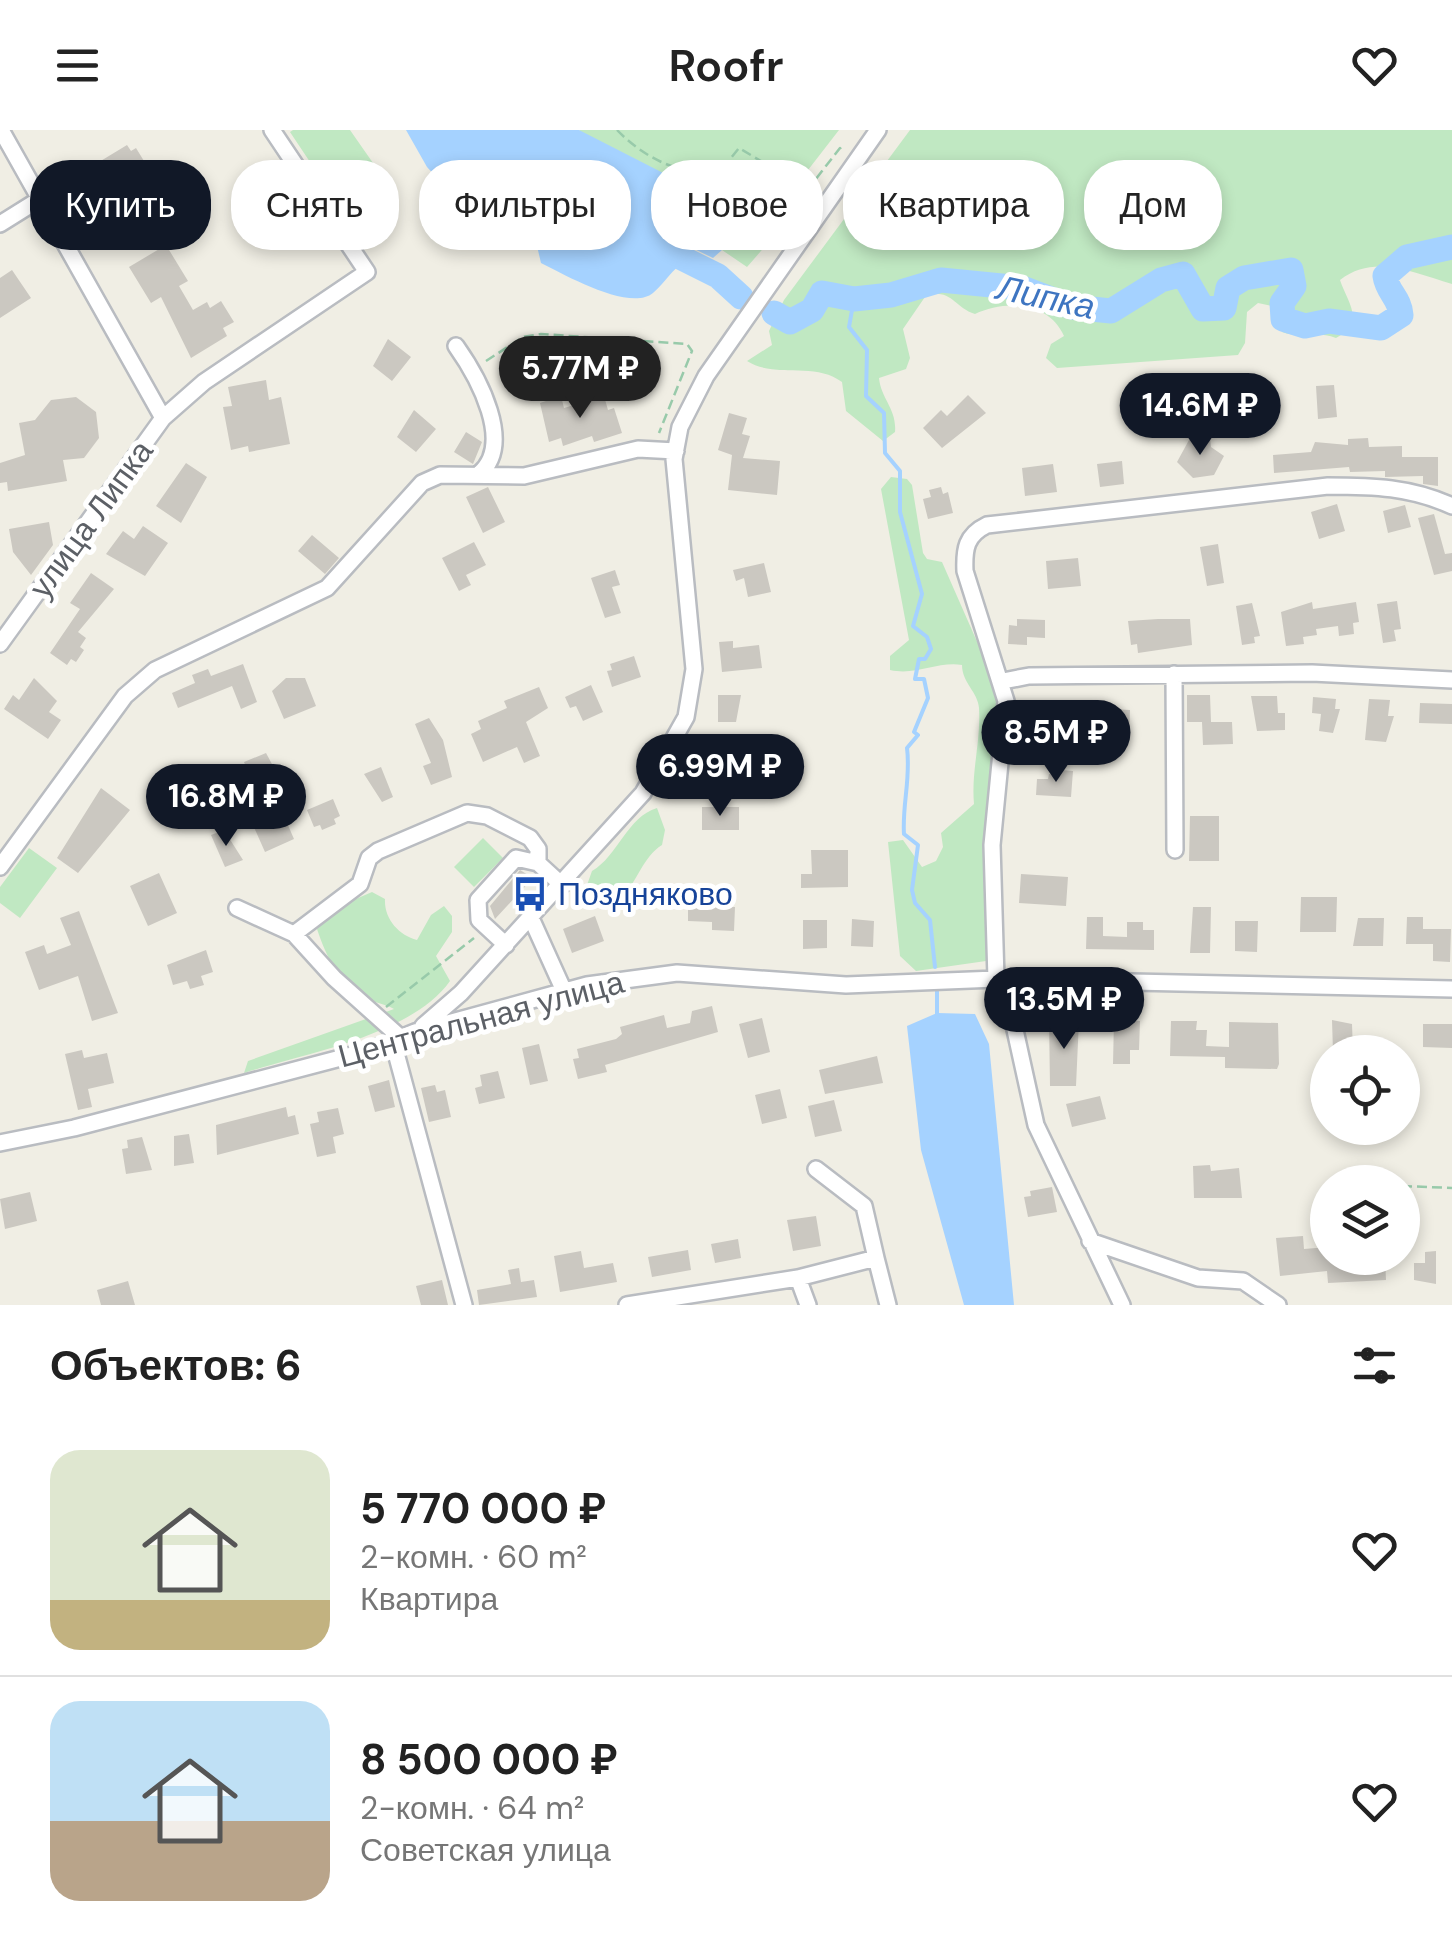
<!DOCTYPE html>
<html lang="ru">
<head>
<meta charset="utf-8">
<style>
	:root { --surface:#fff; --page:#f2f2f2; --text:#222; --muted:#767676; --line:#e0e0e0; --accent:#111827 }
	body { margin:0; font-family:"DM Sans",sans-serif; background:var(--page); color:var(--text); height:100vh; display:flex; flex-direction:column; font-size:38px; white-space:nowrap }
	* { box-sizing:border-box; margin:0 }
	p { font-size:32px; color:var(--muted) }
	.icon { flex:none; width:55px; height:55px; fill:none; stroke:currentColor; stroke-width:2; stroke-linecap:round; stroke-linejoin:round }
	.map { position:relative; height:1175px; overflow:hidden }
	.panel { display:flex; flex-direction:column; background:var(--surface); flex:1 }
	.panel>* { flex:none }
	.banner { position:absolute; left:30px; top:30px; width:1392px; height:90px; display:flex; gap:20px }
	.buttons { position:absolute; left:1310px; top:905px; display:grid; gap:20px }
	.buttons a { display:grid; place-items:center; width:110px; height:110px; border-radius:50%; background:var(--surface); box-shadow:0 5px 15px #0003; font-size:50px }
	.price { position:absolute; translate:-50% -85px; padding:0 22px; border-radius:35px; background:var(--accent); color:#fff; font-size:32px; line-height:65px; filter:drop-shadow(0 2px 5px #0008) }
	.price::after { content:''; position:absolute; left:50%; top:60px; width:30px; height:22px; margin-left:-15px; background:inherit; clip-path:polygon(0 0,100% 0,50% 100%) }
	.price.selected { background:#222; color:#fff }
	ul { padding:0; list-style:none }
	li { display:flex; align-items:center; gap:30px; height:250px; padding:0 50px }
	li+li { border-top:2px solid var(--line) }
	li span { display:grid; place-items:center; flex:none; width:280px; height:200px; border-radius:30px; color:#555 }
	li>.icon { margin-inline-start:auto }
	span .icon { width:120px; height:120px; fill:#fffc; stroke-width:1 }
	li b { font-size:42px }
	h2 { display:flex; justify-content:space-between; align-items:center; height:120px; padding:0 50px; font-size:42px }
	.tag { padding:0 35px; border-radius:40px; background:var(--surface); box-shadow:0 5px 15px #0003; font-size:35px; line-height:90px }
	.tag.selected { background:var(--accent); color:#fff }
	header { display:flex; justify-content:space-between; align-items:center; height:130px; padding:0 50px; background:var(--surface); font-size:45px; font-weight:600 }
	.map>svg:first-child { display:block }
	.green { fill:#c0e8c2 }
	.water { fill:#a5d2ff }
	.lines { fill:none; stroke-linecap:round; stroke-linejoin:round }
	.stream { stroke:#a5d2ff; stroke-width:4 }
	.river { stroke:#a5d2ff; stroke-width:25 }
	.building { fill:#cbc8c1 }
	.minor-casing { stroke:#b9bcc1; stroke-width:20 }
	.path { stroke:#98caaa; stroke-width:2.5; stroke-dasharray:10 5; stroke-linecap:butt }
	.minor { stroke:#fff; stroke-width:15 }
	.labels { text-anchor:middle; stroke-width:10; stroke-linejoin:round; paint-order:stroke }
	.street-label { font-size:32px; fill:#5c6066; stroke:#fff }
	.transit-label { font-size:32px; fill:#164399; stroke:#fff; text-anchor:start }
	.water-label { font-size:35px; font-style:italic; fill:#3e75c1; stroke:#fff }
</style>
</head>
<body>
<header><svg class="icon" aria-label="menu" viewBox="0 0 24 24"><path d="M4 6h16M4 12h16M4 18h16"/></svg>Roofr<svg class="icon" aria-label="heart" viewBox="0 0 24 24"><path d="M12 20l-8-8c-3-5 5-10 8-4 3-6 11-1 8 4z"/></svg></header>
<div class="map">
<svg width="1452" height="1175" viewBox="0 0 1452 1175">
	<rect width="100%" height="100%" fill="#f0eee4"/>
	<path class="green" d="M293 0H350L373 33 330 62 290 2Z
		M579 0H839L791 62 768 113 747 137 722 120 723 111Z
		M910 0H1452V154C1414 143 1375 123 1340 150 1348 174 1366 191 1336 208 1317 200 1301 209 1282 202L1272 176 1258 173 1247 182 1245 213 1238 225 1057 238 1046 228 1051 214 1064 206C1049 171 1005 170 975 184 954 177 953 160 927 164L903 199 910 228 906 239 879 248C881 269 897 279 895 302L883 311 846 281 842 252C815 231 775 249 747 231L772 215 769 201 784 170Z
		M375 34 392 59 348 88 332 64Z
		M891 347 907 349 912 355 923 423 927 429 942 432 993 548 997 577 985 717 986 831 916 841 900 826 888 712 903 710 922 737 936 731 943 717 941 703 974 674C971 641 981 612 979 578 978 562 962 553 962 535 938 531 916 546 890 540V526L909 510 881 359Z
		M657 678 665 700 662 715C643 727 638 750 623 766L593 767 587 755 592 741C618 726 627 687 657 678Z
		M483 708 503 728 474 757 454 737Z
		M29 718 57 738 20 788 0 773V757Z
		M372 762 385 769C384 789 399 805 417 810L431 785 444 776 452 786V802L436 826 450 851C412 905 306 923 244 943L248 931 394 879C384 873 373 873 363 867 338 851 326 826 317 799L335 778Z"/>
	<path class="water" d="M406 0H579L671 47 706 72 720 99 722 120 713 128 686 115 680 120 687 131C671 139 666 152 653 163 630 182 565 145 541 133L537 116 509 104 492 82 462 75 427 37Z
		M937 883 975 884 989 914 1014 1175H964L921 1020 907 896Z"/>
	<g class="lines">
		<path class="stream" d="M854 169 849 197 867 220 866 266 884 283 885 323 900 341V382L922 464 913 496 927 507 931 519 925 529H919L915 549H924L928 568 914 602 918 605 907 618C911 648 902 675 904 704L918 715 912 760 915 773 930 790 935 837
			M937 857V884"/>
		<path class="river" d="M658 116 718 146 741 167
			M774 183 790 192 812 180 822 163 854 169 891 165 941 150 1022 158 1072 177 1111 181 1161 150 1183 144 1203 179 1224 178 1228 158 1244 148 1291 140 1294 156 1282 173 1283 189 1305 196 1329 191 1381 198 1401 185C1400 168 1387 162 1385 146L1407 127 1452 117"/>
	</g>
	<path class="building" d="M127 15 131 21 136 18 155 49 150 52 155 61 105 91 96 76 102 72 94 58 109 48 99 32Z
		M166 115 188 151 179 156 193 180 207 172 210 178 221 171 234 192 223 198 227 206 191 228 161 167 151 173 129 137Z
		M12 140 31 168 0 188V148Z
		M388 209 411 227 392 251 373 236Z
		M266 250 269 270 281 267 290 314 249 322 248 316 231 320 223 277 232 276 228 257Z
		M1334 255 1337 287 1318 289 1316 256Z
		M968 265 986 283 942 318 923 298 941 280 947 286Z
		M561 266 564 278 604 266 608 280 614 278 622 303 594 312 592 306 563 316 561 308 549 312 540 273Z
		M76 267 96 282 99 308 84 328 63 330 67 351 8 361 7 352 0 353V333L25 325 19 293 35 290 51 270Z
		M414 280 436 299 416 322 397 307Z
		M729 283 747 288 742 304 750 306 743 328 780 331 777 365 728 360 732 325 718 320Z
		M466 302 482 312 473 334 454 322Z
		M1210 308 1211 317 1224 326 1214 345 1193 348 1177 332 1189 310Z
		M1368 308 1369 317 1402 316V327H1438V356L1423 354V346L1385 347V341L1350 342 1349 337 1274 343 1273 325 1311 322 1315 312 1348 315V309Z
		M1122 331 1124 354 1100 357 1097 334Z
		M186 333 207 347 181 393 156 376Z
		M1053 334 1057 362 1025 366 1022 338Z
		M488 357 505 392 483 403 466 367Z
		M941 357 943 364 948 362 953 383 928 389 923 369 931 367 929 360Z
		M1337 374 1345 401 1319 409 1311 382Z
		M1405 375 1411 397 1388 403 1383 381Z
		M1434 384 1445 424 1452 423V441L1434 445 1418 388Z
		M49 392 53 415 31 445 13 422 9 399Z
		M143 396 168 413 145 446 106 424 123 401 134 409Z
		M312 405 339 428 325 444 298 421Z
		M474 412 486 435 466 445 471 455 459 461 442 428Z
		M1218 414 1224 453 1207 456 1200 417Z
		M1078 428 1081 456 1048 459 1046 431Z
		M764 433 771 462 748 467 744 448 736 451 733 440Z
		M615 440 620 455 612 457 621 483 605 488 591 448Z
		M91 443 114 459 78 502 86 508 80 517 84 520 76 532 71 529 67 535 50 523 80 479 70 473Z
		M1397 471 1401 499 1394 500 1396 511 1383 513 1377 474Z
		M1312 472 1313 479 1356 472 1359 492 1353 493 1354 504 1339 506 1338 496 1316 499 1317 505 1303 507 1304 514 1286 516 1281 482Z
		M1252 473 1260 506 1254 507 1255 513 1242 515 1236 476Z
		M1017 489 1045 490V508L1027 507V515L1008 514 1009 495 1017 496Z
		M1158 489H1190L1192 515 1138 523 1137 514 1131 515 1128 491Z
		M733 511V518L759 515 762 538 722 542 719 512Z
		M634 526 641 547 612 557 607 541 612 540 610 534Z
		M243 534 257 572 241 579 232 556 178 578 172 563 195 553 192 545 208 539 211 546Z
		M34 548 57 571 49 582 61 590 48 609 4 579 13 565 19 570Z
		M286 548H305L316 576 284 589 272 561Z
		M591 555 603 582 583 591 576 576 570 578 565 567Z
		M539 557 548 578 526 592 540 626 524 633 517 617 483 632 471 604 481 599 478 591 507 578 504 571Z
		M718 565H741L736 592H718Z
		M1187 565H1210L1211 592H1187Z
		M1251 566H1277L1278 583H1285V600L1257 601Z
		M1313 567 1336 569 1335 579H1340L1333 603 1319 601 1321 584 1312 583Z
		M1369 569 1390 570 1388 586H1394L1386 612 1365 610Z
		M1036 571 1073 573 1071 604 1034 602Z
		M1420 573 1452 574V594L1419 593Z
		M1095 578 1130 580 1129 609 1093 607Z
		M429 588 443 610 452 647 431 655 423 636 431 633 415 594Z
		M1202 592H1232L1233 614 1203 615Z
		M703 621H719V629H739V650H703Z
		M266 623 286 660 254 674 241 644 248 642 244 632Z
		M381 637 393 667 382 672 364 644Z
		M1061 640 1073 641 1071 667 1036 665 1037 649H1048L1049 644 1061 645Z
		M101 658 130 680 78 743 57 728Z
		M333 669 340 686 334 689 336 694 322 700 320 695 314 697 307 680Z
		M702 677H739V700H702Z
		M284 686 294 709 265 722 253 695Z
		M1190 686H1219V731H1189Z
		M224 700 243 730 225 737 211 705Z
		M811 720H848V757L801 758V744H812Z
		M520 740 533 748 495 789 490 776Z
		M159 743 177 783 148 796 130 756Z
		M1021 744 1068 747 1066 776 1019 773Z
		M1301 767H1337L1336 802H1300Z
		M688 776 735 777 734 801 712 800V792L688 791Z
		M1193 777H1211L1210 823H1190Z
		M79 781 118 883 92 891 78 846 39 860 25 822 44 815 47 824 71 815 60 788Z
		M595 786 604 811 572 823 563 799Z
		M1087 787H1103V806L1127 807V792H1143V800H1154V820L1086 819Z
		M1407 787H1423V799H1451L1450 832 1433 831V814H1406Z
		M1358 788H1384L1383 816H1353Z
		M852 789 874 791 873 817 851 816Z
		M803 790H827V818L803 819Z
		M1235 791H1258L1257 822 1235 821Z
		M206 820 213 842 201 846 204 855 190 859 187 851 173 855 167 835Z
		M712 876 718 902 605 935 607 942 578 949 573 929 579 928 577 919 616 909 622 904 620 897 664 885 667 898 690 893 692 881Z
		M762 888 770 922 748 928 739 894Z
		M1049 890H1079L1076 956H1050Z
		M1114 890 1140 891 1139 920H1130V934H1113Z
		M1332 890 1352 894 1353 922H1333Z
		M1171 891H1197L1196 900H1207L1206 916 1229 917V892L1278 893 1279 934 1277 939 1225 938V927L1170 926Z
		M1423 894H1452V918L1423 917Z
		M539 914 548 951 530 955 522 918Z
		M82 920 84 928 107 923 114 953 88 959 92 977 78 980 65 924Z
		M877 926 883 953 825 964 819 940Z
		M498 941 505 968 479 974 475 958 482 956 480 945Z
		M389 950 395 977 375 982 368 956Z
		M435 955 437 962 445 960 451 987 429 992 421 958Z
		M780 959 787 988 762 994 755 965Z
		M1100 966 1106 989 1072 997 1066 974Z
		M834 970 842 1001 815 1007 808 976Z
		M286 977 288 987 295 985 299 1004 217 1025 216 995Z
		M338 978 344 1004 333 1007 336 1023 317 1027 310 994 319 992 317 982Z
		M189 1004 194 1033 174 1036V1006Z
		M142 1007 152 1040 126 1044 122 1019 128 1018 127 1010Z
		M1210 1035 1211 1041 1239 1038 1242 1068H1194L1193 1036Z
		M1052 1057 1057 1082 1028 1087 1024 1067 1031 1066 1030 1061Z
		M30 1062 37 1091 5 1099 0 1069Z
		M816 1086 821 1116 793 1121 787 1090Z
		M1303 1106 1304 1119 1328 1117V1128H1385L1386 1150 1328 1153 1327 1141 1280 1146 1276 1108Z
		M738 1109 741 1128 715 1133 711 1114Z
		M688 1120 691 1140 652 1147 648 1127Z
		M581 1121 584 1138 613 1133 617 1152 560 1162 554 1126Z
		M1436 1121V1154L1414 1150V1133H1425V1122Z
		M519 1138 521 1152 534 1150 537 1167 479 1175 477 1160 511 1154 508 1140Z
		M442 1150 448 1175H421L416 1156Z
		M128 1151 135 1175H101L97 1160Z"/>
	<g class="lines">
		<defs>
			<path id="minor" d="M0 94 40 69
				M456 216C478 247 515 314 479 344
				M163 288 204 252 367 142 272 0
				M0 514 163 288 1 0
				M1174 544 1175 720
				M1003 551 1029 546 1312 543 1452 550
				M0 737 125 566 155 540 327 458 422 353 440 345 524 346 638 319 676 321
				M237 778 294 804 334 848 401 908
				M531 788 564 861
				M294 804 360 754 369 728 378 721 467 683 487 686 530 708 538 719V733
				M506 815 479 790 478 770 516 728 538 733 562 755
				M996 849 992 715 1006 571 965 441C964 419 966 405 987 395L1328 356C1373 356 1411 357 1452 376
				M1004 850 1036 995 1122 1175
				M423 896 461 863 643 663 686 587 694 539 674 329 680 297 706 246 878 0
				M393 912 464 1175
				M0 1013 74 998 371 920 415 902 587 855 677 843 846 855 996 849 1452 859
				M1090 1111 1198 1148 1243 1151 1278 1175
				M876 1128 888 1175
				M798 1148 876 1128 864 1076 816 1039
				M627 1175 798 1148 808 1175"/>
		</defs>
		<use href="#minor" class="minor-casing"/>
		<path class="path" d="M617 0C644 28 681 46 719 43L739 18 808 59 840 18 842 21
			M871 35 891 39
			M486 231 523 207 541 204 687 214 692 221 659 303
			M386 877 474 808
			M1402 1056 1452 1058"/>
		<use href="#minor" class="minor"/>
	</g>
	<defs>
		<symbol id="bus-bare" viewBox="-9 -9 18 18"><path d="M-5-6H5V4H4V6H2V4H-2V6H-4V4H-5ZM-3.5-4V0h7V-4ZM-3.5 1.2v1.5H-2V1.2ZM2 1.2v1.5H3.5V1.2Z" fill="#1a4fb4" stroke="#fff" stroke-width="2.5" paint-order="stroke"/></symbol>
	</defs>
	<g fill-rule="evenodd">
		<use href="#bus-bare" x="505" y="739" width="50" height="50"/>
	</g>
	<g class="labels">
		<g class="street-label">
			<text transform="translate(91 389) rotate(-54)" y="11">улица Липка</text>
			<text transform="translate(481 889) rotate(-15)" y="11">Центральная улица</text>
		</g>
		<g class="transit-label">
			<text x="558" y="775">Поздняково</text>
		</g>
		<g class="water-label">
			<text transform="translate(1046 167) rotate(12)" y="12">Липка</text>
		</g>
	</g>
</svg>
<div class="buttons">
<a><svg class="icon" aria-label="locate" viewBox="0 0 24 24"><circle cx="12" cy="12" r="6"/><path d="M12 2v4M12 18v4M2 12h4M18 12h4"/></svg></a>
<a><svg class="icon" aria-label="layers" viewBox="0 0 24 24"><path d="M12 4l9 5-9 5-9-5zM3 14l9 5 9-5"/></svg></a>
</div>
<b class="price selected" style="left:580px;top:291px">5.77M ₽</b>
<b class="price" style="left:1200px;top:328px">14.6M ₽</b>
<b class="price" style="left:1056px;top:655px">8.5M ₽</b>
<b class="price" style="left:720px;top:689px">6.99M ₽</b>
<b class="price" style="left:226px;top:719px">16.8M ₽</b>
<b class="price" style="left:1064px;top:922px">13.5M ₽</b>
<div class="banner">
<a class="tag selected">Купить</a>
<a class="tag">Снять</a>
<a class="tag">Фильтры</a>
<a class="tag">Новое</a>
<a class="tag">Квартира</a>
<a class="tag">Дом</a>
</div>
</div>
<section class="panel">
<h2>Объектов: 6<svg class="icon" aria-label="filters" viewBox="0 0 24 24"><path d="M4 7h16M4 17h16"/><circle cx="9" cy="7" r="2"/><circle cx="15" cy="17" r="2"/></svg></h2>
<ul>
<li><span style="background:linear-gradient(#dfe7d0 75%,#c2b280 0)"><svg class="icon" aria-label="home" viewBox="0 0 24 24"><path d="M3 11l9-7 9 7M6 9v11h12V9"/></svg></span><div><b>5 770 000 ₽</b><p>2-комн. · 60 m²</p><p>Квартира</p></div><svg class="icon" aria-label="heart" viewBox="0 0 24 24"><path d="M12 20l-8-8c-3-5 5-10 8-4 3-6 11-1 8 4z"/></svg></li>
<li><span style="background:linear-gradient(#bfe0f5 60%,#b9a48a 0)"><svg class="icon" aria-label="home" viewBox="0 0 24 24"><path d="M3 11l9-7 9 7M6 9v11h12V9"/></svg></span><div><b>8 500 000 ₽</b><p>2-комн. · 64 m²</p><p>Советская улица</p></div><svg class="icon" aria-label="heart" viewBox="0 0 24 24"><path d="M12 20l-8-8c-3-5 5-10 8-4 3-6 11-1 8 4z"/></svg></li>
</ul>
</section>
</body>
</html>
